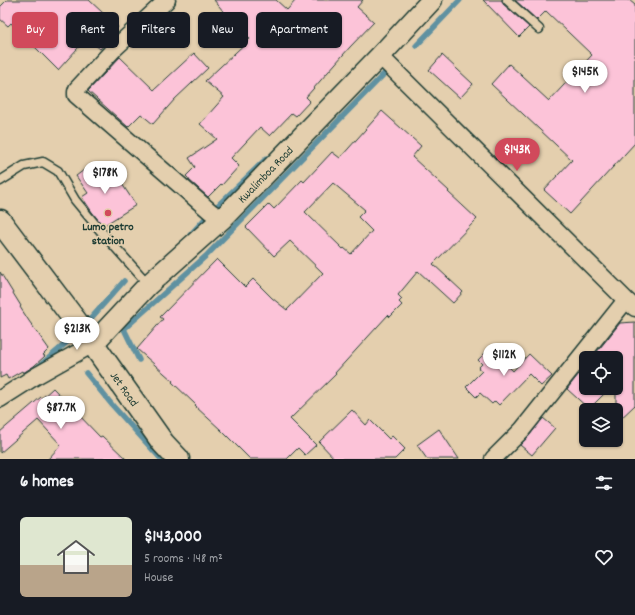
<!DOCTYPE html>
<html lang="en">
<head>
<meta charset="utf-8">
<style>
	:root { --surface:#171b24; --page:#20242c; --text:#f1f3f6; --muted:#9ea1a6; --line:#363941; --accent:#d1495b }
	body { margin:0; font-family:Dekko,sans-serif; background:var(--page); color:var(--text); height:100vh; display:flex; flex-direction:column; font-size:15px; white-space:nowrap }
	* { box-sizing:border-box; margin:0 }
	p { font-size:13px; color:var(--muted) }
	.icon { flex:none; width:22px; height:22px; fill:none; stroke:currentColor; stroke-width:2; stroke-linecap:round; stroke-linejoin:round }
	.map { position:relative; height:459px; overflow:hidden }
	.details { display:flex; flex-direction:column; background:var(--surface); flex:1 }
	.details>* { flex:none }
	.top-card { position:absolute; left:12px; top:12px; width:400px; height:36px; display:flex; gap:8px }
	.controls { position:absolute; left:579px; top:351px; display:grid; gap:8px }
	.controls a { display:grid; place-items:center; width:44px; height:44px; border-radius:6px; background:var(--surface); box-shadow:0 1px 3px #0004; font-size:20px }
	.price { position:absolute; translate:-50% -34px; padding:0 9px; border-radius:14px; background:#fff; color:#222; font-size:13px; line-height:26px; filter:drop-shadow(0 1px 2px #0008) }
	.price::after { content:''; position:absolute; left:50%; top:24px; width:12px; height:9px; margin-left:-6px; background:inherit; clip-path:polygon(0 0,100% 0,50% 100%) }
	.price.selected { background:var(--accent); color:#fff }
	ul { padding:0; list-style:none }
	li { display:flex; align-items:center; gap:12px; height:100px; padding:0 20px }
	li+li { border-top:1px solid var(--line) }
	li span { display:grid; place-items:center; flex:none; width:112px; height:80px; border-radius:6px; color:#555 }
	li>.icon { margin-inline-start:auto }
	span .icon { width:48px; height:48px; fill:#fffc; stroke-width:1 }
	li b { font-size:17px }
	h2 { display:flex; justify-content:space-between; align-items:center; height:48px; padding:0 20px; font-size:17px }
	.chip { padding:0 14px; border-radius:6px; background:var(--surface); box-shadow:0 1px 3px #0004; font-size:14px; line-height:36px }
	.chip.selected { background:var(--accent); color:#fff }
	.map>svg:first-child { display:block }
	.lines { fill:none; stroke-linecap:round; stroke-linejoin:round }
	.stream { stroke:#5e91a1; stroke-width:5.5 }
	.building { fill:#fcc3d8; stroke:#1f3d34; fill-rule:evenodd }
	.service-casing { stroke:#1f3d34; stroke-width:11 }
	.minor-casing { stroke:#1f3d34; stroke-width:19 }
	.tertiary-casing { stroke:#1f3d34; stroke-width:23 }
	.secondary-casing { stroke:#1f3d34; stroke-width:25 }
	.service { stroke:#e4cfae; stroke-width:8 }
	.minor { stroke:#e4cfae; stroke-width:16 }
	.tertiary { stroke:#e4cfae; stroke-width:20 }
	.secondary { stroke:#e4cfae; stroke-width:22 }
	.poi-dot { fill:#d1495b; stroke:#e4cfae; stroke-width:1.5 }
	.labels { text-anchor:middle; stroke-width:3.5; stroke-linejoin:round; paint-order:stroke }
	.street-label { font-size:12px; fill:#1f3d34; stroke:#e4cfae }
	.poi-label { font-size:12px; font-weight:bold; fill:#1f3d34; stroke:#e4cfae }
</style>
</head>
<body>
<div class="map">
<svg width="635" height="459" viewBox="0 0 635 459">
	<rect width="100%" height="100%" fill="#e4cfae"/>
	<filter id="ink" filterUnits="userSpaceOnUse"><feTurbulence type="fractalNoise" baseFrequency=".025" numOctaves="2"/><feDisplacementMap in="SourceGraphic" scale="8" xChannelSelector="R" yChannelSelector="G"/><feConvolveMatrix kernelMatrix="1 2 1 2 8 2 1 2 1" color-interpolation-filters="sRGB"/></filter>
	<g filter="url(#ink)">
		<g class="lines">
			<path class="stream" d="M416 46 460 0
				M190 235 211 212 267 158
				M85 325 124 281
				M139 360 124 329 207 255 385 73
				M37 368 65 344 79 331
				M86 373 113 406 161 459"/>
		</g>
		<path class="building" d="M7 0H89L118 27 100 49 87 38 58 70 11 23 8 26 0 19V7Z
			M214 0H276L287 10 296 0H363L357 7 374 22 350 47 306 97 310 101 296 116 292 113 270 136 260 127 231 158 239 166 222 185 221 184 208 197 189 180V179L186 176 195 167 189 158 217 139 200 124 224 97 205 81 250 39 233 23Z
			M483 0H502L503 4 529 27 519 37Z
			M515 0H629L635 5V143L570 214 544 190 572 160 491 84 509 64 549 101 592 55 546 11 537 20Z
			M194 53 208 68 175 99 153 124 141 114 128 127 88 91 120 57 154 90Z
			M442 55 473 84 460 98 429 70Z
			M382 111 421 146 412 157 449 191 448 192 477 219 433 264 463 292 453 303 418 271 398 295 402 299 399 302 402 305 390 317 388 315 335 373 336 374 290 419 316 445 305 455 298 448 287 459H250L221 430 195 406 196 405 172 382 173 381 137 349 163 319 160 317 217 259 245 287 253 279 272 298 287 310 323 273 290 241 274 256 246 227 269 204 274 209 302 180 304 182 332 152 340 158ZM333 183 365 210 358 217 372 231 351 254 344 248 343 249 305 212Z
			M88 167 97 179 112 168 122 180 120 181 136 205 103 226 92 212 82 197 88 193 76 176Z
			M0 272 21 306 20 307 29 321 49 349 43 355 45 356 34 366 23 373 22 371 8 379 6 375 0 378Z
			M635 322V405L616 423V358H592L620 323Z
			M490 348 513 371 529 354 552 376 541 386 529 374 499 405 495 401 492 404 480 393 476 397 466 387 482 371 478 368 482 364 478 360Z
			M586 365V388H610L589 409 567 389Z
			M53 388 100 437 102 436 126 459H48L61 445 38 420 0 453V432L41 397 42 398Z
			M352 410 366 425 370 420 389 439 392 436 405 449 395 459H335L319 442Z
			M543 418 555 428 532 455 520 445 529 436Z
			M439 429 459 459H427L417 445Z"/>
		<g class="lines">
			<defs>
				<path id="service" d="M507 0 539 29
					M0 181 24 166 43 162 58 171 75 200 99 229 148 284"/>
				<path id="minor" d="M167 0 115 48 77 89 76 92V95L211 212 222 219
					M380 56 626 300 635 308
					M0 399 36 376 93 344
					M493 459 522 430 626 300"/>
				<g id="tertiary">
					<path id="s1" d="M93 344 148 285 222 219 380 56 432 0"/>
				</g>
				<g id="secondary">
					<path id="s2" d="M0 221 93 344 163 443 178 459"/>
				</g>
			</defs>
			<use href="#service" class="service-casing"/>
			<use href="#minor" class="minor-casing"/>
			<use href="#tertiary" class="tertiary-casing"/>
			<use href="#secondary" class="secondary-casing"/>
			<use href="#service" class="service"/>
			<use href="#minor" class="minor"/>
			<use href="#tertiary" class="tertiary"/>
			<use href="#secondary" class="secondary"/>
		</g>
	</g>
	<circle class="poi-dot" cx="108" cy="213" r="4"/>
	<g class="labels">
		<g class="street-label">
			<text dy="4" stroke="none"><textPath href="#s1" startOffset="242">Kwalimboa Road</textPath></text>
			<text dy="4" stroke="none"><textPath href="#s2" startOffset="209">Jet Road</textPath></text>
		</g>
		<g class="poi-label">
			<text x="108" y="230">Lumo petro<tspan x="108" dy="14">station</tspan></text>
		</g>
	</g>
</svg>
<div class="controls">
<a><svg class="icon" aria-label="locate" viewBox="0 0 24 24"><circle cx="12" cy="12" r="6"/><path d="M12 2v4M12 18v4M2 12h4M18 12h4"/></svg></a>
<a><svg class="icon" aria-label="layers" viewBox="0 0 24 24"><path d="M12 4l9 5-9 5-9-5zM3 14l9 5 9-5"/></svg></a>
</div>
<b class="price" style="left:585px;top:94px">$145K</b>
<b class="price selected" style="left:517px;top:172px">$143K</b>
<b class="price" style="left:105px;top:195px">$178K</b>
<b class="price" style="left:77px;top:351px">$213K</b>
<b class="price" style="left:504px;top:377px">$112K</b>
<b class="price" style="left:61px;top:430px">$87.7K</b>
<div class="top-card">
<a class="chip selected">Buy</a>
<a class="chip">Rent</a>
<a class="chip">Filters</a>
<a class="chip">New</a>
<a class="chip">Apartment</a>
</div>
</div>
<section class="details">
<h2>6 homes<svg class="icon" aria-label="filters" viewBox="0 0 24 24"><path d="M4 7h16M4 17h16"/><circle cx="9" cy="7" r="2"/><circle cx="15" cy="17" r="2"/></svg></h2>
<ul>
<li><span style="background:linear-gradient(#dfe7d0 60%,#b9a48a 0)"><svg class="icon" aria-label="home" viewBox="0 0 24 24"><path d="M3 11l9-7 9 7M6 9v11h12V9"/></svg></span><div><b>$143,000</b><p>5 rooms · 148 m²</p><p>House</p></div><svg class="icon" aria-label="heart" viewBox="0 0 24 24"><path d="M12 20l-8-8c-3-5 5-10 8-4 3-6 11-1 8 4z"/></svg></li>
</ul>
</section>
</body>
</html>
